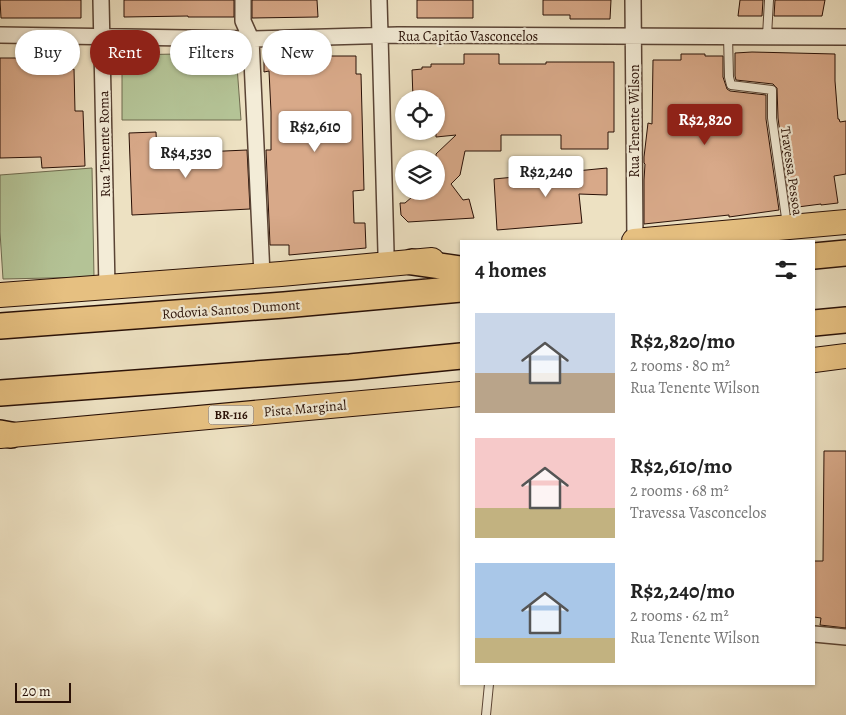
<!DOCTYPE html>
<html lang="en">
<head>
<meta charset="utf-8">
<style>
	:root { --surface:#fff; --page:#f2f2f2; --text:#222; --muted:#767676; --accent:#8f2418 }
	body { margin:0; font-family:Alegreya,serif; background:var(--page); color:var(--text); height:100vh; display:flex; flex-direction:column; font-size:19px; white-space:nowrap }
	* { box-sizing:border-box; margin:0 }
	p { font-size:16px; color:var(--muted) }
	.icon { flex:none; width:28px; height:28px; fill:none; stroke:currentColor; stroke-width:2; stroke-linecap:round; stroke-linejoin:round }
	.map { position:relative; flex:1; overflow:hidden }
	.details { position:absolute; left:460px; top:240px; width:355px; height:445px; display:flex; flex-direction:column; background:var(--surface); border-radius:0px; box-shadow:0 1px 4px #0004 }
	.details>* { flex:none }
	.guide { position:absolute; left:15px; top:30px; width:370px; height:45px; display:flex; gap:10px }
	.fabs { position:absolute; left:395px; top:90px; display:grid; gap:10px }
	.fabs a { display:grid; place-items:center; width:50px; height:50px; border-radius:50%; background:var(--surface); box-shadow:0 1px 4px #0004; font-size:25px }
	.scale { position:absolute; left:15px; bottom:12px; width:56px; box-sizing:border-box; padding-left:5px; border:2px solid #291006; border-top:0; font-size:14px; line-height:18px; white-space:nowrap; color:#291006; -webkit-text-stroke:4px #f3ecd7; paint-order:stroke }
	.price { position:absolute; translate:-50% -42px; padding:0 11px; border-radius:5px; background:#fff; color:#222; font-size:16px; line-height:32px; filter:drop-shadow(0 1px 2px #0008) }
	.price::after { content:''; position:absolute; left:50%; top:30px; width:15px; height:11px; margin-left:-8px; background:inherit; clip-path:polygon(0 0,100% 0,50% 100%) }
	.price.current { background:var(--accent); color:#fff }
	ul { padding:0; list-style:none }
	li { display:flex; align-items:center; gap:15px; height:125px; padding:0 15px }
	li span { display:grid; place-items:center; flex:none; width:140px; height:100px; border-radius:0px; color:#555 }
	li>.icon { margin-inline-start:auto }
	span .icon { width:60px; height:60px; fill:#fffc; stroke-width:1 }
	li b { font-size:21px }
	h2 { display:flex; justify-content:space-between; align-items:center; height:60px; padding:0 15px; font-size:21px }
	.chip { padding:0 18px; border-radius:22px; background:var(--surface); box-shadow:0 1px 4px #0004; font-size:18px; line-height:45px }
	.chip.current { background:var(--accent); color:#fff }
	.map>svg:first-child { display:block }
	.green { fill:#b4c396; stroke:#6e6a4e }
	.building { fill:#d8a989; stroke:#291006 }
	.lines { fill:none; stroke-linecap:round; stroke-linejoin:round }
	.service-casing { stroke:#5a4435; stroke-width:10 }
	.minor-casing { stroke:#5a4435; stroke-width:18 }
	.primary-casing { stroke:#291006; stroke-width:26 }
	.trunk-casing { stroke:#291006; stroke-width:28 }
	.service { stroke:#f3ecd7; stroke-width:8 }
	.minor { stroke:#f3ecd7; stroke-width:15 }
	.primary { stroke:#e6c081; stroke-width:24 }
	.trunk { stroke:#e6c081; stroke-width:25 }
	.labels { text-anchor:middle; stroke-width:4.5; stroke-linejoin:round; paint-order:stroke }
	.shield { fill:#f3ecd7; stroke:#665245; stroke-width:1 }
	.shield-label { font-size:12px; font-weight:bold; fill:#291006 }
	.street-label { font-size:14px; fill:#291006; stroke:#f3ecd7 }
</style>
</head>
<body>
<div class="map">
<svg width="846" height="715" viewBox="0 0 846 715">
	<rect width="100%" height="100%" fill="#ede1c2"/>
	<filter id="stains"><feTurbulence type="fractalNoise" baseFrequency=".004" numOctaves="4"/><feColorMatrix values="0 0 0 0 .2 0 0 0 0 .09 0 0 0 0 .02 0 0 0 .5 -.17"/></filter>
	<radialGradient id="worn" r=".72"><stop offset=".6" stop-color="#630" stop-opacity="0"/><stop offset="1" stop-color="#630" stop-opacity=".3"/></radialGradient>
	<path class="green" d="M236 53 241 120H122V55Z
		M92 168 94 277 3 279 0 232V175Z"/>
	<path class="building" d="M0 0H81V18H1Z
		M124 0H234V17H188V16L124 17Z
		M252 0H317L318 17 252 18Z
		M417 0H473V18H417Z
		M543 0H611L610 19H570V15H543Z
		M740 0H763L762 16H738Z
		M775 0H825L822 16H774Z
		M752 52 835 54V81L838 119H839L840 122 846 121V174L834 176 838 203 821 205V204L790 208 778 118 777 88 773 84 736 80 735 76V53Z
		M295 53V55H311V56H356V74H361L364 190 353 191 354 223H365L366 248 289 255V245H270L266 150H271V112L269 71 264 72V54Z
		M28 54H55V59H71L72 69H74L75 111H83L85 166 42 168 41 157 0 158V58H28Z
		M464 54H499V64H546V62H614V132H608V149H561V135H501V151H465L460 175 451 184 463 200 469 199 474 218 408 222 401 215 400 203H405L419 191H436V154L456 135 436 137V99H413L412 70 422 69V67H431V64H464Z
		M681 54H705V56H723V77L727 89 730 91 766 95V119L779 210 729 217V215L644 224V180L645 164 644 163V157L648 123 652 124 653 60H681Z
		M156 132 157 154 247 150 250 209 132 215 129 133Z
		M607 168V195L579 194 582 223 497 230 494 179Z
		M824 451H846V628L820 625 821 618 814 617V561H823Z"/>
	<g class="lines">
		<defs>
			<path id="service" d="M728 36 729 77 731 85 772 90V118L787 225
				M767 36 769 0
				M486 715 489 684"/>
			<path id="minor" d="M101 0 107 288
				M243 0V21L251 39 262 275
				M379 0 386 252 385 265
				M633 0 635 241
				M0 35 251 39 398 35 846 37
				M814 634 846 637"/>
			<path id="primary" d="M634 241 846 222
				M0 295 281 274 432 260
				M814 360 846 356
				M0 436 461 394"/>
			<path id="trunk" d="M814 256 846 253
				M412 262 461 269
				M814 323 846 320
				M0 326 284 305 461 289
				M0 393 350 367 461 356
				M0 433 11 435"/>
		</defs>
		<use href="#service" class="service-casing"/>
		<use href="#minor" class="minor-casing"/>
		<use href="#primary" class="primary-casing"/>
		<use href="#trunk" class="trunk-casing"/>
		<use href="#service" class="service"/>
		<use href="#minor" class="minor"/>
		<use href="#primary" class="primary"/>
		<use href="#trunk" class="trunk"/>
	</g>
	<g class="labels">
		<rect class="shield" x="208.5" y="405.5" width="45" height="19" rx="4"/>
		<g class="shield-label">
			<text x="231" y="419">BR-116</text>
		</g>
		<g class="street-label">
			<text x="468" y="41">Rua Capitão Vasconcelos</text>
			<text transform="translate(634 121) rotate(-90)" y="5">Rua Tenente Wilson</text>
			<text transform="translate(104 144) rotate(-91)" y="5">Rua Tenente Roma</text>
			<text transform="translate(792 171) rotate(82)" y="5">Travessa Pessoa</text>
			<text transform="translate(231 309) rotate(-4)" y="5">Rodovia Santos Dumont</text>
			<text transform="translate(305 408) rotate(-5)" y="5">Pista Marginal</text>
		</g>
	</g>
	<rect width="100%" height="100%" filter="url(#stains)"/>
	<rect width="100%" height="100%" fill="url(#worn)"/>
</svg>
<div class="fabs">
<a><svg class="icon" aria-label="locate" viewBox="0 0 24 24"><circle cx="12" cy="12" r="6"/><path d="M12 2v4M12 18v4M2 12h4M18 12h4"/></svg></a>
<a><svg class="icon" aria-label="layers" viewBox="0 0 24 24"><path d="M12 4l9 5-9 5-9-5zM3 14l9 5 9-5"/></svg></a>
</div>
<div class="scale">20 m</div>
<b class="price current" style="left:705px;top:146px">R$2,820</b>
<b class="price" style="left:315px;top:153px">R$2,610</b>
<b class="price" style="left:186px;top:179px">R$4,530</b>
<b class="price" style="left:546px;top:198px">R$2,240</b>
<div class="guide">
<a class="chip">Buy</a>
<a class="chip current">Rent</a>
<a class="chip">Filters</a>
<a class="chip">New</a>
</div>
<section class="details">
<h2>4 homes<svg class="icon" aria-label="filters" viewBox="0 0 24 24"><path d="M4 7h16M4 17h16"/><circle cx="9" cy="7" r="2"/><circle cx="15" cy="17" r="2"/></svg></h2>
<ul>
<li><span style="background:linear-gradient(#c9d6e8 60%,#b9a48a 0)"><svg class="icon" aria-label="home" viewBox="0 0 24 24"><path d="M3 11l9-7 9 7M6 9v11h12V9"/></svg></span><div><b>R$2,820/mo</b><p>2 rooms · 80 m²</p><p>Rua Tenente Wilson</p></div></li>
<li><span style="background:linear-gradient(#f6c9c9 70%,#c2b280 0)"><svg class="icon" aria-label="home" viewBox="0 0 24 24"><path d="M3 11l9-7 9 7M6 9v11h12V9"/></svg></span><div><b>R$2,610/mo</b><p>2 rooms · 68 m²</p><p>Travessa Vasconcelos</p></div></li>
<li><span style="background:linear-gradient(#a9c7e8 75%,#c2b280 0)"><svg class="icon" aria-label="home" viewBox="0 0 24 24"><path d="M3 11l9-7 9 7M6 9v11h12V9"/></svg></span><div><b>R$2,240/mo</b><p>2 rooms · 62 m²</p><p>Rua Tenente Wilson</p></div></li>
</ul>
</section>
</div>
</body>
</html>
